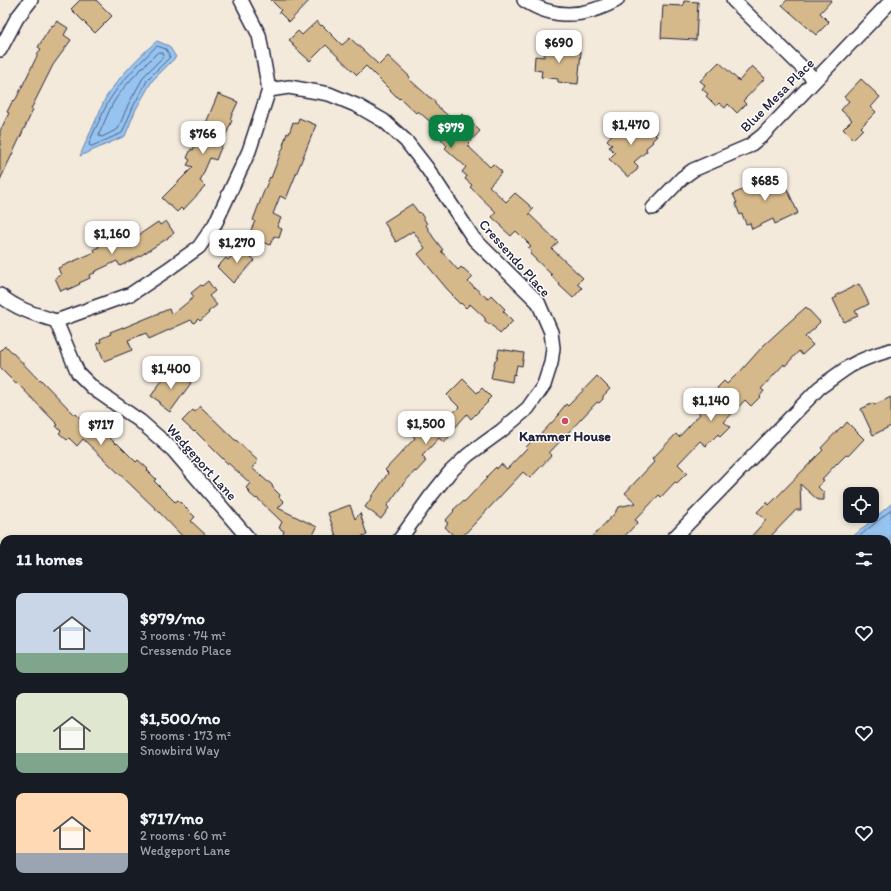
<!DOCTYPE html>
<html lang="en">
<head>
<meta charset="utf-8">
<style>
	:root { --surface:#171b24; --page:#20242c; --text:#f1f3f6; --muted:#9ea1a6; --accent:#0b8043 }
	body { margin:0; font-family:Itim,sans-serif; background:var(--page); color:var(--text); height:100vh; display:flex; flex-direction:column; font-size:15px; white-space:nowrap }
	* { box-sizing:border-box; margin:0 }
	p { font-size:13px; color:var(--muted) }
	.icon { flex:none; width:22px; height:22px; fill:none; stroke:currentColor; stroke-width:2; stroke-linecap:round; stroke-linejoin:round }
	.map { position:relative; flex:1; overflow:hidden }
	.side { position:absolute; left:0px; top:535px; width:891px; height:356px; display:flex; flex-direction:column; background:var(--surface); border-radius:12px 12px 0 0; box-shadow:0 2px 6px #0003 }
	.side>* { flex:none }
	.fabs { position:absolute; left:843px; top:487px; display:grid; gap:8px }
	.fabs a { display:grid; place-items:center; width:36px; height:36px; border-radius:8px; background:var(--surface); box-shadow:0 2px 6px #0003; font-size:20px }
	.price { position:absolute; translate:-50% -34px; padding:0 9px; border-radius:8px; background:#fff; color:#222; font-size:13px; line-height:26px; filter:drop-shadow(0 1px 2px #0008) }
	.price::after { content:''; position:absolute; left:50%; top:24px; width:12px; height:9px; margin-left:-6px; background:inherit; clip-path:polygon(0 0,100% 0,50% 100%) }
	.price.current { background:var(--accent); color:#fff }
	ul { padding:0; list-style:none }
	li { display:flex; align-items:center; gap:12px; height:100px; padding:0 16px }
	li span { display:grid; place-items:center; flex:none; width:112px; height:80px; border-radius:8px; color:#555 }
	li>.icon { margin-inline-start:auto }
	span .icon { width:48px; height:48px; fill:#fffc; stroke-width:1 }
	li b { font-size:17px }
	h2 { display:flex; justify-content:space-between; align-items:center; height:48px; padding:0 16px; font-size:17px }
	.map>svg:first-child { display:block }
	.water { fill:#96c3f0; stroke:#6883a8 }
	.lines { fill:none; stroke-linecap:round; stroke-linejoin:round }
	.shore { stroke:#506283; stroke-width:1 }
	.building { fill:#d6b98b; stroke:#22223b }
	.street-casing { stroke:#22223b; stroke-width:16 }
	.street { stroke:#fff; stroke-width:13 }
	.poi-dot { fill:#d1495b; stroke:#fff; stroke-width:1.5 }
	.labels { text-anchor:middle; stroke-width:3; stroke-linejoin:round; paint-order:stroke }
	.street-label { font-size:14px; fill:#22223b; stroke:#fff }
	.poi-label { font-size:14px; font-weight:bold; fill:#22223b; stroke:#fff }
</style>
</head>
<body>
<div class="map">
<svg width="891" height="891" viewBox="0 0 891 891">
	<rect width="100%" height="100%" fill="#f3eadc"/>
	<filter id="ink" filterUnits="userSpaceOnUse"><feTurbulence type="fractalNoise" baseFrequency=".025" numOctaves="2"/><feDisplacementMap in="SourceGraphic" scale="8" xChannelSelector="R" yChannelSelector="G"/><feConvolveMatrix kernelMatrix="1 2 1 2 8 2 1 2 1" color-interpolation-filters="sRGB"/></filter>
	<g filter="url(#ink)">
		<path class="water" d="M157 41 169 46 176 57 152 81 136 109 125 136 80 156C86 141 93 127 99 113 101 108 103 103 105 99 116 80 140 55 157 41Z
			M891 504V716H888L887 539H850Z"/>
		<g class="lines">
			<path class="shore" d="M157 46 166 49 170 57 148 79 133 107 122 133 92 146H90L89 144 91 138 108 102 119 86 135 68Z
				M159 52 163 53 164 56 144 76 128 105 118 129 102 137 99 136V134C104 124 108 112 113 103 125 84 141 69 157 53Z
				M856 539 891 510"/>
		</g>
		<path class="building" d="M80 0H96L112 16 95 33 71 9Z
			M271 0H310L289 22 279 12 281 10Z
			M787 0H832L820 13 829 22 816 35 782 5Z
			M684 1 698 2 696 40 661 38 663 5 683 6Z
			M57 21 68 28 64 35 71 40 53 65 31 109 33 110 0 180V131L9 113 7 112 13 100 14 101 16 99 38 54H37L41 49 38 47 52 25 53 26Z
			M317 21 321 26 322 25 342 45 350 38 379 65 388 56 410 77 409 79 429 97 431 98 435 101V104L455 122 462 114 480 131 467 145 490 167 493 164 502 172 489 186 506 202 515 193 528 204 533 209 529 214 558 242 552 249 583 278 577 284 582 288 573 298 559 285 560 284 551 276 552 275 530 254 532 252 528 248 531 246 516 231 511 236 501 227 502 226 492 217 496 212 470 187 472 185 465 179 467 176 462 172 466 167 445 148 447 146 440 138 444 134 418 111 416 113 400 98 399 99 366 66 357 75 326 45 310 61 292 45 294 44 289 40 298 31 302 35Z
			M545 43 560 45 559 50 581 52 578 84 558 82V79L541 77 542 71 534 70 535 56 544 57Z
			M719 62 739 81 752 66 765 78 743 101 746 104 737 113 728 104 725 108 719 103 716 106 706 96 708 94 702 89 705 85 700 81Z
			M861 79 880 97 871 107 876 112 861 127 863 129 853 139 843 129 852 120 841 110 849 101 844 97Z
			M218 94 238 102 230 119 232 120 216 160 210 158 200 181 205 186 201 190V191L183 210 181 208 177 212 162 198 193 167 187 165 190 160 187 158 191 149 193 150 197 139 208 144 215 126 206 123Z
			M642 116 658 132 655 135 657 136 652 141 653 142 646 148 647 151 634 162 638 166 637 170 628 177 609 159 615 153 609 147 612 145 607 140 615 131 618 134 622 130 625 134Z
			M299 118 316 125 286 199 280 196 273 214 281 218 277 227 282 229 279 238 274 236 270 245 248 237 255 221 253 220 264 191 270 177 271 178 281 152 284 146 283 145 287 133 289 134 293 122 297 124Z
			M778 173 783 184 784 183 788 191 798 213 775 224 773 219 752 229 750 223 746 224 742 214 740 215 735 203H737L733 194 768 179 767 178Z
			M412 204 419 213 420 212 427 224 426 225 433 237 443 250 441 251 458 270 461 267 463 269V268L473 277 468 282 488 299 491 295 505 309 503 311 513 321 500 334 491 324H489L485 321V318L470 304 466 308 461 303 460 304 452 296 453 295 447 289 418 254 425 248 413 231 396 242 384 222Z
			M166 221 174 233 168 237V238L140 256 120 266 117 261 94 272 95 273 89 275 90 278 79 283 80 284 67 290V288L61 291 55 278 61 275 58 268 95 252 94 249 99 247 98 245 110 240 111 242 119 238V239H121L124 245 158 222 160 225Z
			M242 244 253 255 251 257 255 260 233 283 217 267 226 258 228 260Z
			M208 281 215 291 209 296 217 305 208 312 209 313 200 321 198 319 194 323 191 320 149 339 146 333 128 340 132 350 104 361 97 343 101 342 100 339 111 334 110 332 123 327V328L169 309 172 315 194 297 191 293 201 285 202 286Z
			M859 284 869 304 855 311 858 316 844 322 833 299 837 297 836 295Z
			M806 307 820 322 815 327H816L805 337 813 345 802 355 799 351 785 366 784 364 761 389 764 391 760 396H761L751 406 745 400 724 422 730 427 720 437 718 434 706 446 700 441 678 464 687 473 677 483 675 482 661 497 659 495 635 520 638 522 622 539H590L616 512V510L619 507 636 503 625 493 654 462 652 459 676 434 679 437 700 414 695 409 702 401 706 404 719 390 717 388 724 381 727 384 738 373H739L763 346 787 324Z
			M5 346 6 348 7 347 39 380 40 379 75 415 76 414 83 421 85 418 106 438 108 436 116 444 117 443 136 462 138 460 148 469 147 470 156 479 154 481 175 502 178 500 195 517 191 521 210 539H185L158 511 83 439 77 446 69 438 67 440 59 433 61 431 56 426 58 425 17 383 16 384 0 368V351Z
			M499 349 524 353 522 366 517 365 515 375 513 374 512 382 491 378 495 360H497Z
			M171 368 191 383 170 412 159 404 160 402 151 396Z
			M597 376 610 389 603 396V399L599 403 597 402 549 453 552 455 530 478 523 472 460 539H457L445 527 448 523 445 521 454 511 453 510 463 501 464 502 469 497 487 478 486 477 496 467 497 469 501 464 507 469 527 448 526 447 534 439 535 440 559 415 558 414 566 404 568 406Z
			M463 379 477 393 482 388 491 397 487 401 488 402 471 419 467 414 452 431 453 432 444 443 439 438 422 456 425 458 424 460 426 461 416 472 415 471 403 484 387 506 389 508 381 519 365 507 372 497V495L376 491 388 473 385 470 415 438 413 436 424 422 425 424 433 416 443 424 459 407 447 395Z
			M891 397V426L873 435 861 409 873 403 874 405Z
			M200 406 235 440H236L258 461 252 468 268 482H269L272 485 273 488 280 495 279 497 284 502 278 508 317 527 311 539H293L283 534 284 531 279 528 282 522 257 498 256 499 249 493 250 492 246 488 250 483 228 463V464L195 431 194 432 182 421 193 410 195 412Z
			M847 422 864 439 848 456 846 455 837 464V463L822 479 824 480 818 487 824 493V500H818L800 484 801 510H796L768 539H749L766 520 757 512 767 502 769 505 823 450 821 448 841 427 842 428Z
			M350 505 355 519 360 513 367 535 362 536 363 539H337L328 513Z"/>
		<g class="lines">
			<defs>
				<path id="street" d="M524 0C554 20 586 17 617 0
					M733 0 815 80
					M0 50 17 18 31 0
					M269 90 289 87 329 94 358 106 384 121 406 141 427 168 474 239 538 302 551 332 553 348 551 363 544 385 528 408 501 431 468 455 450 472 430 497 400 539
					M653 208 682 178 693 170 749 146 763 135 891 1
					M0 295C16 309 37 315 56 321
					M56 321 131 294 167 270 199 247 215 224 249 151 269 90 259 35 241 0
					M56 321 78 373 94 389 140 421 173 450 249 539
					M673 539 819 388C829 381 839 373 850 366 862 359 877 354 891 350
					M887 840H891
					M474 891V887
					M666 891V887"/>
			</defs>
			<use href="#street" class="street-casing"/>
			<use href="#street" class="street"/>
		</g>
	</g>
	<circle class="poi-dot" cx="565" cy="421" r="4"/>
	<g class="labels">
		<g class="street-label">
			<text transform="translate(777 95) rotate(-45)" y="5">Blue Mesa Place</text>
			<text transform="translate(515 258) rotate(48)" y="5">Cressendo Place</text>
			<text transform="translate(202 462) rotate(48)" y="5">Wedgeport Lane</text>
		</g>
		<g class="poi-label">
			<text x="565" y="441">Kammer House</text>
		</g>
	</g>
</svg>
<div class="fabs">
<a><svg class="icon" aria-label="locate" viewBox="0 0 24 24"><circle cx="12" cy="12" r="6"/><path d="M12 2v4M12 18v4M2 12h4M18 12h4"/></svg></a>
</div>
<b class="price" style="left:559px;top:64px">$690</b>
<b class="price" style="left:631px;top:146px">$1,470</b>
<b class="price current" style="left:451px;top:149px">$979</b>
<b class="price" style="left:203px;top:155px">$766</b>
<b class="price" style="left:765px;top:202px">$685</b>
<b class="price" style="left:112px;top:255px">$1,160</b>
<b class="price" style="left:237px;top:264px">$1,270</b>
<b class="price" style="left:171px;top:390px">$1,400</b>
<b class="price" style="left:711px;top:422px">$1,140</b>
<b class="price" style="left:426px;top:445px">$1,500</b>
<b class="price" style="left:101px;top:446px">$717</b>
<section class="side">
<h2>11 homes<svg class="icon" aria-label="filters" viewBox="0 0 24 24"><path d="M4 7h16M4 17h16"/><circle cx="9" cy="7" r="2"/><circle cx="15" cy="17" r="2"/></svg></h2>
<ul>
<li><span style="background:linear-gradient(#c9d6e8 75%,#7fa58c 0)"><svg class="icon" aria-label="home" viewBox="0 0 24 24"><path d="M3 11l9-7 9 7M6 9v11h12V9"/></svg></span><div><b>$979/mo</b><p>3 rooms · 74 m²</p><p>Cressendo Place</p></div><svg class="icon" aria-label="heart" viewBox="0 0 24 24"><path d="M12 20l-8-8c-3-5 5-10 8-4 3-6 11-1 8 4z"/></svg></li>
<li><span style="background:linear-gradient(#dfe7d0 75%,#7fa58c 0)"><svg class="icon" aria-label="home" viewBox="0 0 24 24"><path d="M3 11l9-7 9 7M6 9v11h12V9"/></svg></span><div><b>$1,500/mo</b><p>5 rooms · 173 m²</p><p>Snowbird Way</p></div><svg class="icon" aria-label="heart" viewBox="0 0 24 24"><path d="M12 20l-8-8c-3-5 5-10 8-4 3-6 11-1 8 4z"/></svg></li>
<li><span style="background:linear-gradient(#ffd9b3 75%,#9aa5b1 0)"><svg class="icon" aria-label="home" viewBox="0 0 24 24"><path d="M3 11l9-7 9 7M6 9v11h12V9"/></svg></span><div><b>$717/mo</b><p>2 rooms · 60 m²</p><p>Wedgeport Lane</p></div><svg class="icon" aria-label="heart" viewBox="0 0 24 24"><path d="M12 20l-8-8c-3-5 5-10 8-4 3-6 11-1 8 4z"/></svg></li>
</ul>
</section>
</div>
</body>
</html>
